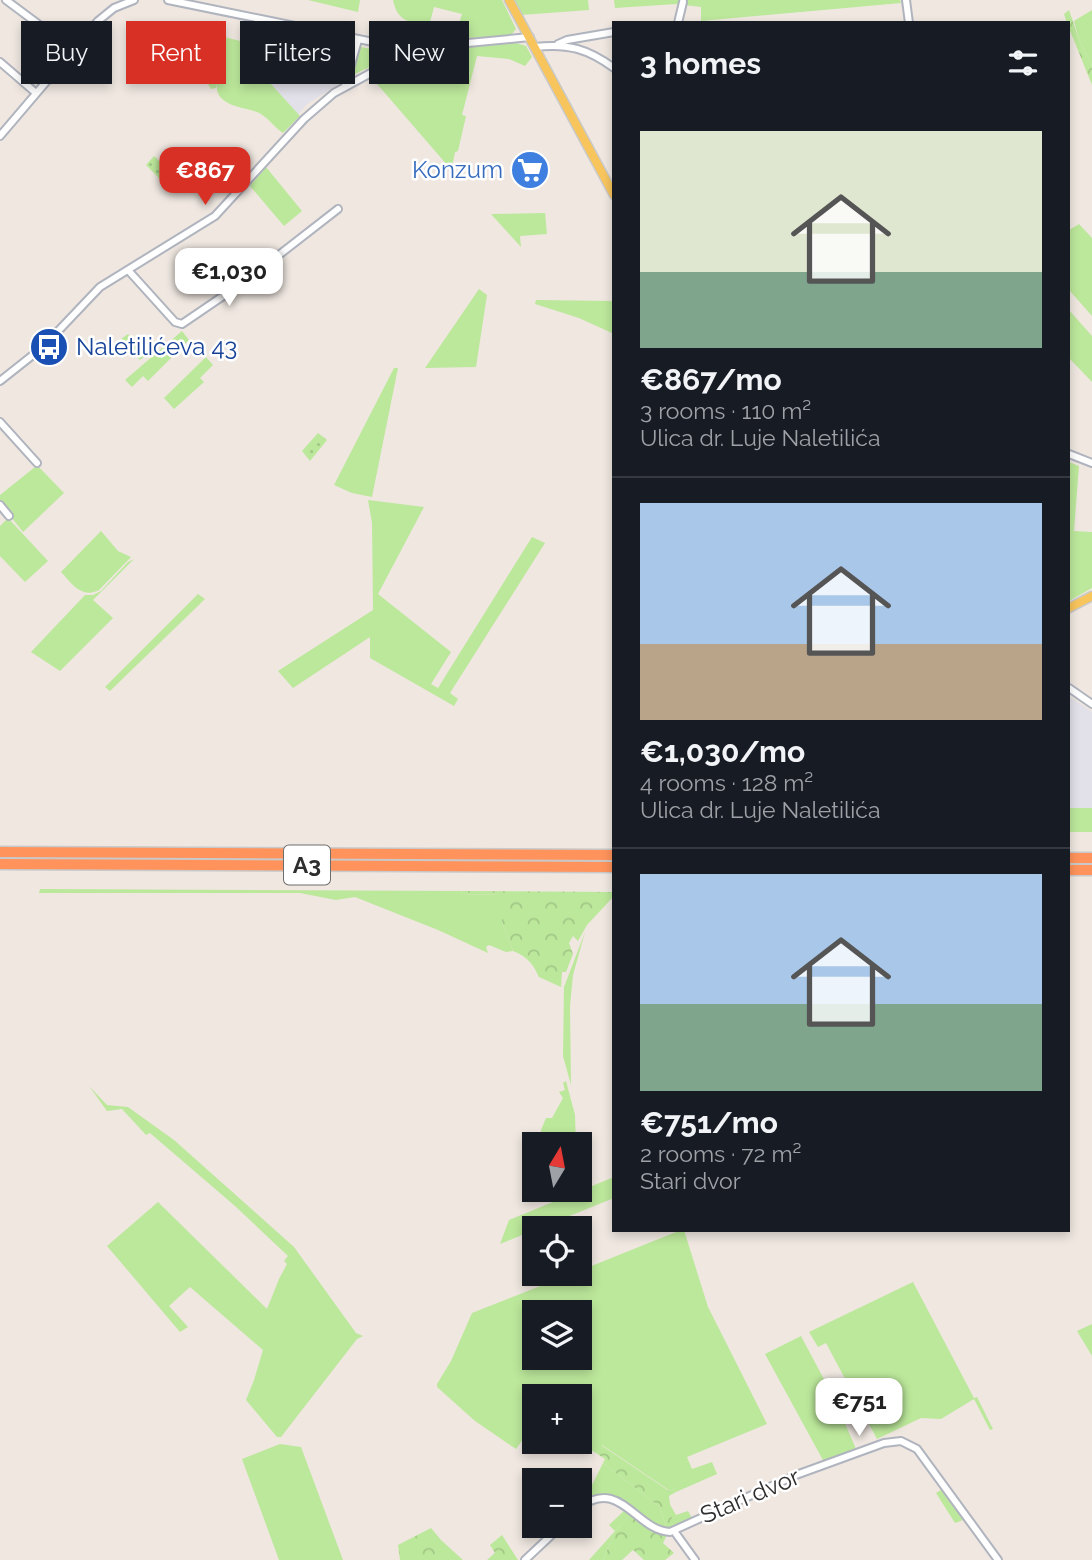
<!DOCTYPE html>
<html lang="en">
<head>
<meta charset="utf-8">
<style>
	:root { --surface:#171b24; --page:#20242c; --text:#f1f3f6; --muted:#9ea1a6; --line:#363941; --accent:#d93025 }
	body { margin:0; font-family:Raleway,sans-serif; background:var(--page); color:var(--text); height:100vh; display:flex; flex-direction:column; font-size:26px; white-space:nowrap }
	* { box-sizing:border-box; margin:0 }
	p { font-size:23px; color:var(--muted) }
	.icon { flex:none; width:38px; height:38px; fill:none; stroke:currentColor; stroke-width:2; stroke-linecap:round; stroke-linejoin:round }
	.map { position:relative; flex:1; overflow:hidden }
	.details { position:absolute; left:612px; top:21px; width:458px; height:1211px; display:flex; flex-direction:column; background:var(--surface); border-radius:0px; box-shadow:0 4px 10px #0003 }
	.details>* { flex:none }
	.hud { position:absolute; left:21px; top:21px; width:486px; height:63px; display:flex; gap:14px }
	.needle { width:46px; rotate:10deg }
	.buttons { position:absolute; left:522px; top:1132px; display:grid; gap:14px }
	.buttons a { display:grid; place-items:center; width:70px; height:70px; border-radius:0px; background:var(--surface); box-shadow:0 4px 10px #0003; font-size:35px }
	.price { position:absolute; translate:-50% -60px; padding:0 16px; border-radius:14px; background:#fff; color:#222; font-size:23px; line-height:46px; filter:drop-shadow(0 2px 4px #0008) }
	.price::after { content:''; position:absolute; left:50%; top:42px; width:21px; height:16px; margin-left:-10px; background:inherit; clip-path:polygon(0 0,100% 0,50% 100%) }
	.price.active { background:var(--accent); color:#fff }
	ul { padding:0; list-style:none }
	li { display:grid; align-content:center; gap:14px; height:371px; padding:0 28px }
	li+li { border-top:2px solid var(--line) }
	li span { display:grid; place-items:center; height:217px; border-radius:0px; color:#555 }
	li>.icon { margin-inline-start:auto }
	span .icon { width:126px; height:126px; fill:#fffc; stroke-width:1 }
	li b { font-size:30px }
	h2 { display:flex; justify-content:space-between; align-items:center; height:84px; padding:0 28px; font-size:30px }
	.pill { padding:0 24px; border-radius:0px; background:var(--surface); box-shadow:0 4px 10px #0003; font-size:24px; line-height:63px }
	.pill.active { background:var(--accent); color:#fff }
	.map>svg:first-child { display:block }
	.industrial { fill:#e2e0e8 }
	.grass { fill:#bce89b; fill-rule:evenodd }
	.forest { fill:url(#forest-crowns) }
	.park { fill:url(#park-dots) }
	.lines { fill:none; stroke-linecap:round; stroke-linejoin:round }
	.minor-casing { stroke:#b0b4be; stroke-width:10 }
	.major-casing { stroke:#c9c9c9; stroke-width:11 }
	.highway-casing { stroke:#c9c9c9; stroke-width:13 }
	.minor { stroke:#fff; stroke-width:6 }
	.major { stroke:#f8c55d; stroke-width:8 }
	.highway { stroke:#ff935b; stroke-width:10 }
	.labels { text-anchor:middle; stroke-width:5; stroke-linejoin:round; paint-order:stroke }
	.shield { fill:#fff; stroke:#6d6d6d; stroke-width:2 }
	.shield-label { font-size:23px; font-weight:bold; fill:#2e2e2e }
	.shop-label { font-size:24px; fill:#366cbe; stroke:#fff; text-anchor:end }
	.transit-label { font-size:24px; fill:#164399; stroke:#fff; text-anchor:start }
	.street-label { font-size:24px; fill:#2e2e2e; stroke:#fff }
</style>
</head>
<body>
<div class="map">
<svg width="1092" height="1560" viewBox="0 0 1092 1560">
	<defs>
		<pattern id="forest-crowns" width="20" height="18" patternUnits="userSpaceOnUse" patternTransform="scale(1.75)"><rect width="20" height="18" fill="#bce89b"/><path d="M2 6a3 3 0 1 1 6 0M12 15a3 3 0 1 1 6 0" fill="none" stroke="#a2c786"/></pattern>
		<pattern id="park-dots" width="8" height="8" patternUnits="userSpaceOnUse" patternTransform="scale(1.75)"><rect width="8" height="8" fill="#bce89b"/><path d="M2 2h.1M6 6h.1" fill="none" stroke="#a2c786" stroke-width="1.8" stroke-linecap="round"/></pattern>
	</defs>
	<rect width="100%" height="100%" fill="#efe7e0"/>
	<path class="industrial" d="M284 49 326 57 341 82 306 105 298 114 270 83 272 68Z
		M1069 696 1092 712V832H1069Z"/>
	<path class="grass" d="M308 0H360L358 12Z
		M393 0H502L516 29 511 35 454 39 462 14 434 7 429 26 433 28 429 42 416 45 418 27C404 18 397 19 393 0Z
		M514 0H588L589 10 521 15Z
		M614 0H900L901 3 701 21V7L677 4 615 8Z
		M1092 10V66L1080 42 1074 21Z
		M213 35C244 41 253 42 272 68L270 83 300 116 283 133C275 128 267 116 257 112 244 107 214 106 217 84L205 60 202 46Z
		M304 37 325 44 348 43 352 47 346 66 333 69 325 57 301 53Z
		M516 43 526 46 532 57 525 66 509 59 477 56 462 115 466 116 458 151 455 152 453 162 448 166 371 77 418 56 441 50Z
		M361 47 397 54 355 74 353 71Z
		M266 167 302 211 284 226 250 186Z
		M545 213 547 234 520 236 521 247 491 214Z
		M1079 224 1092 238V316L1069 290V230Z
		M479 289 487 295 476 367 425 368Z
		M536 300 614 301V334L579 318 535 304Z
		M1069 310 1092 336V382L1069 358Z
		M182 331 189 340 148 381 143 376 132 387 125 380Z
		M206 357 213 365 200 378 204 382 174 409 164 398Z
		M394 368H398L372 497 352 493 334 485Z
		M1069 462 1079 466 1074 531 1092 532V588L1069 601Z
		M35 463 64 493 23 532 0 503V495L35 467 33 464Z
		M368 500 424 507 378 594 451 652 431 684 438 688 532 537 545 543 450 693 458 699 454 706 370 658V637L293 688 278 671 373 610 372 523Z
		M8 518 48 561 25 582 0 556V526Z
		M101 531 118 551 131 557 99 590C82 599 72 584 61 572Z
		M134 559 93 600 113 618 60 671 31 652 85 595H93L101 591 128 562Z
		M198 594 205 599 110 691 105 687Z
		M1069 808H1092V832H1069Z
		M40 889 461 891 462 894 502 895V922L513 951 506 952 489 945 486 947 488 953 438 930 355 897 336 900 300 893H39Z
		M585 932 573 975 570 1006 571 1085 563 1056 564 987Z
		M566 1081 575 1115 576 1144H561L552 1141 550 1136 545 1134V1144H541V1130L546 1118H552L563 1098 559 1092 565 1090 563 1083Z
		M89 1086 107 1105 128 1107 174 1140 294 1247 356 1333 363 1336 357 1339 281 1437H277L246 1400 254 1380 263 1350 190 1287 169 1306 188 1327 180 1332 107 1246 158 1202 267 1309 279 1279 287 1264 284 1261 288 1256 235 1206 150 1133 146 1135 122 1109 107 1111Z
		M614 1177V1198L500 1244 509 1220Z
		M681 1230H684L708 1307 767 1424 687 1457 692 1469 712 1462 717 1474 676 1492 674 1489 670 1491 602 1445 596 1453 578 1442 579 1396H534V1424L516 1449 475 1421 437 1387V1384L451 1361 472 1313 571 1274H579V1271ZM534 1312H579V1358H534Z
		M913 1282 974 1398 977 1397 993 1429 990 1430 974 1399 941 1419 921 1418 877 1439 826 1343 818 1347 809 1332Z
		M1092 1324V1356L1077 1331Z
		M801 1336 835 1400 856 1449 824 1462 765 1354Z
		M280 1444 301 1447 343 1560H279L242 1459Z
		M603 1463 660 1507 667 1530 648 1520 617 1498 587 1495Z
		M941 1490 963 1520 955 1523 936 1493Z
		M668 1501 676 1515 688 1511 692 1518 673 1528Z
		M626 1509 632 1513 615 1531 603 1560H589L615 1531 609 1525Z"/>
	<path class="forest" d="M1069 10 1080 42 1092 66V85L1069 28V23H1067L1064 14Z
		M202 46 205 60 217 84 216 88 211 89 196 65 197 47Z
		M461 891 614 892V896L587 925 578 941 573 936 569 943 573 954 566 972H562L561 987 539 977C533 964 528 957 513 951L502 922V895L462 894Z
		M601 1445 669 1491 674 1489 676 1492 669 1496 673 1528 667 1530 660 1507 603 1463 605 1459 596 1453Z
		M632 1513 657 1532 667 1535 663 1543 674 1553 665 1560H644L633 1550 622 1560H603L615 1531Z
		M431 1528 441 1540 463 1560H400L398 1545Z
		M502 1535 518 1560H487L495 1553 490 1545Z"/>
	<path class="park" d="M154 156 170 171 161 180 146 165Z
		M239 263 247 276 219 295 210 283Z
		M128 334 146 355 140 360 121 339Z
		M318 433 327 440 310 461 302 451Z"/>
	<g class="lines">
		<defs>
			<path id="minor" d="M6 0 73 50
				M168 0 417 51
				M906 0 909 23
				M678 23 683 2
				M558 44 567 40 614 32
				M535 47C568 43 588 49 614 68
				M0 62 36 93
				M345 86 358 40
				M0 136 98 21 114 8 134 0
				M128 270 175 322 182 324 248 279 338 209
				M0 381 43 347 100 287 215 216 304 119 334 93 380 68 418 52 447 45 530 37
				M0 422 37 463
				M1069 454 1092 463
				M0 505 9 516
				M1069 688 1092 704
				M579 1508C620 1476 635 1530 670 1532L796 1475 884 1443 901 1441 917 1449 998 1560
				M674 1531 695 1560
				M525 1560 561 1526"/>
			<path id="major" d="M509 0 614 195
				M1069 608 1092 596"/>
			<path id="highway" d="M0 852 614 855
				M1069 858H1092
				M0 864 614 867
				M1069 870H1092"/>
		</defs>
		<use href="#minor" class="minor-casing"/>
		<use href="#major" class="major-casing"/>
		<use href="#highway" class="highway-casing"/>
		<use href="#minor" class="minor"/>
		<use href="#major" class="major"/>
		<use href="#highway" class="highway"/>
	</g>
	<defs>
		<symbol id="supermarket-disc" viewBox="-11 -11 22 22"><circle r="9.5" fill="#3f7fe0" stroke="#fff"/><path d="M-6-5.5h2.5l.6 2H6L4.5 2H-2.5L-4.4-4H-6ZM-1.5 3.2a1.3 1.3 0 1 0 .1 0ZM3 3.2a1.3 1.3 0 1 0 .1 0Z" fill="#fff"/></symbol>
		<symbol id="bus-disc" viewBox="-11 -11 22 22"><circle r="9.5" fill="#1a4fb4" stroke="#fff"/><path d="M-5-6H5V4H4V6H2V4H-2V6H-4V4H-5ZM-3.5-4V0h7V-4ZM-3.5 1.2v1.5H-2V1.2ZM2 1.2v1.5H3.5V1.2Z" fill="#fff"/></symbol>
	</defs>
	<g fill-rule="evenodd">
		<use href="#supermarket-disc" x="508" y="148" width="44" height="44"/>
		<use href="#bus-disc" x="27" y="325" width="44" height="44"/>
	</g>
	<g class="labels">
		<rect class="shield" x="284" y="845.5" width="46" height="39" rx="5"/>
		<g class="shield-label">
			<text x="307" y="873">A3</text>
		</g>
		<g class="shop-label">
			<text x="503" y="178">Konzum</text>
		</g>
		<g class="transit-label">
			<text x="76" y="355">Naletilićeva 43</text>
		</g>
		<g class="street-label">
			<text transform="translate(750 1496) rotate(-23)" y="8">Stari dvor</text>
		</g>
	</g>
</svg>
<div class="buttons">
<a><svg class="needle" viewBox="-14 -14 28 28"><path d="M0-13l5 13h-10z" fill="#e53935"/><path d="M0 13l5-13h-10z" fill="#9ea1a6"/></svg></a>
<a><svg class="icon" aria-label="locate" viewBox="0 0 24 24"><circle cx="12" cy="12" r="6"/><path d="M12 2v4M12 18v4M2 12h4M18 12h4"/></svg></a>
<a><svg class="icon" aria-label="layers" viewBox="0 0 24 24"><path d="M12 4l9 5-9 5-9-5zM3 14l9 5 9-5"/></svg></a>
<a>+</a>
<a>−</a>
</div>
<b class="price active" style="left:205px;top:207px">€867</b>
<b class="price" style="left:229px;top:308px">€1,030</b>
<b class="price" style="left:859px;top:1438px">€751</b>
<div class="hud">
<a class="pill">Buy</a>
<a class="pill active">Rent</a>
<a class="pill">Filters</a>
<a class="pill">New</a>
</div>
<section class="details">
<h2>3 homes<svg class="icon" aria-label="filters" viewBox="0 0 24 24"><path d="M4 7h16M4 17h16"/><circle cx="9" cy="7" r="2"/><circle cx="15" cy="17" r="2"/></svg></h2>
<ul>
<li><span style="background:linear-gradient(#dfe7d0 65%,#7fa58c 0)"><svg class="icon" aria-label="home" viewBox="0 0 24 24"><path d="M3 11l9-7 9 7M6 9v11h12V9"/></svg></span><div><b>€867/mo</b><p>3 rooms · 110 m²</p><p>Ulica dr. Luje Naletilića</p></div></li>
<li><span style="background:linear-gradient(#a9c7e8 65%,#b9a48a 0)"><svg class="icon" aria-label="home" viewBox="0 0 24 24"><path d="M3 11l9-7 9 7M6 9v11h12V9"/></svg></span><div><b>€1,030/mo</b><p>4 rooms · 128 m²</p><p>Ulica dr. Luje Naletilića</p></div></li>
<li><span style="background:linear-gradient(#a9c7e8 60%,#7fa58c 0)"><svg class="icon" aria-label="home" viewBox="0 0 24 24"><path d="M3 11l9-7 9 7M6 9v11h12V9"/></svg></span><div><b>€751/mo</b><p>2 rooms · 72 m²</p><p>Stari dvor</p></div></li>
</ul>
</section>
</div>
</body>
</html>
